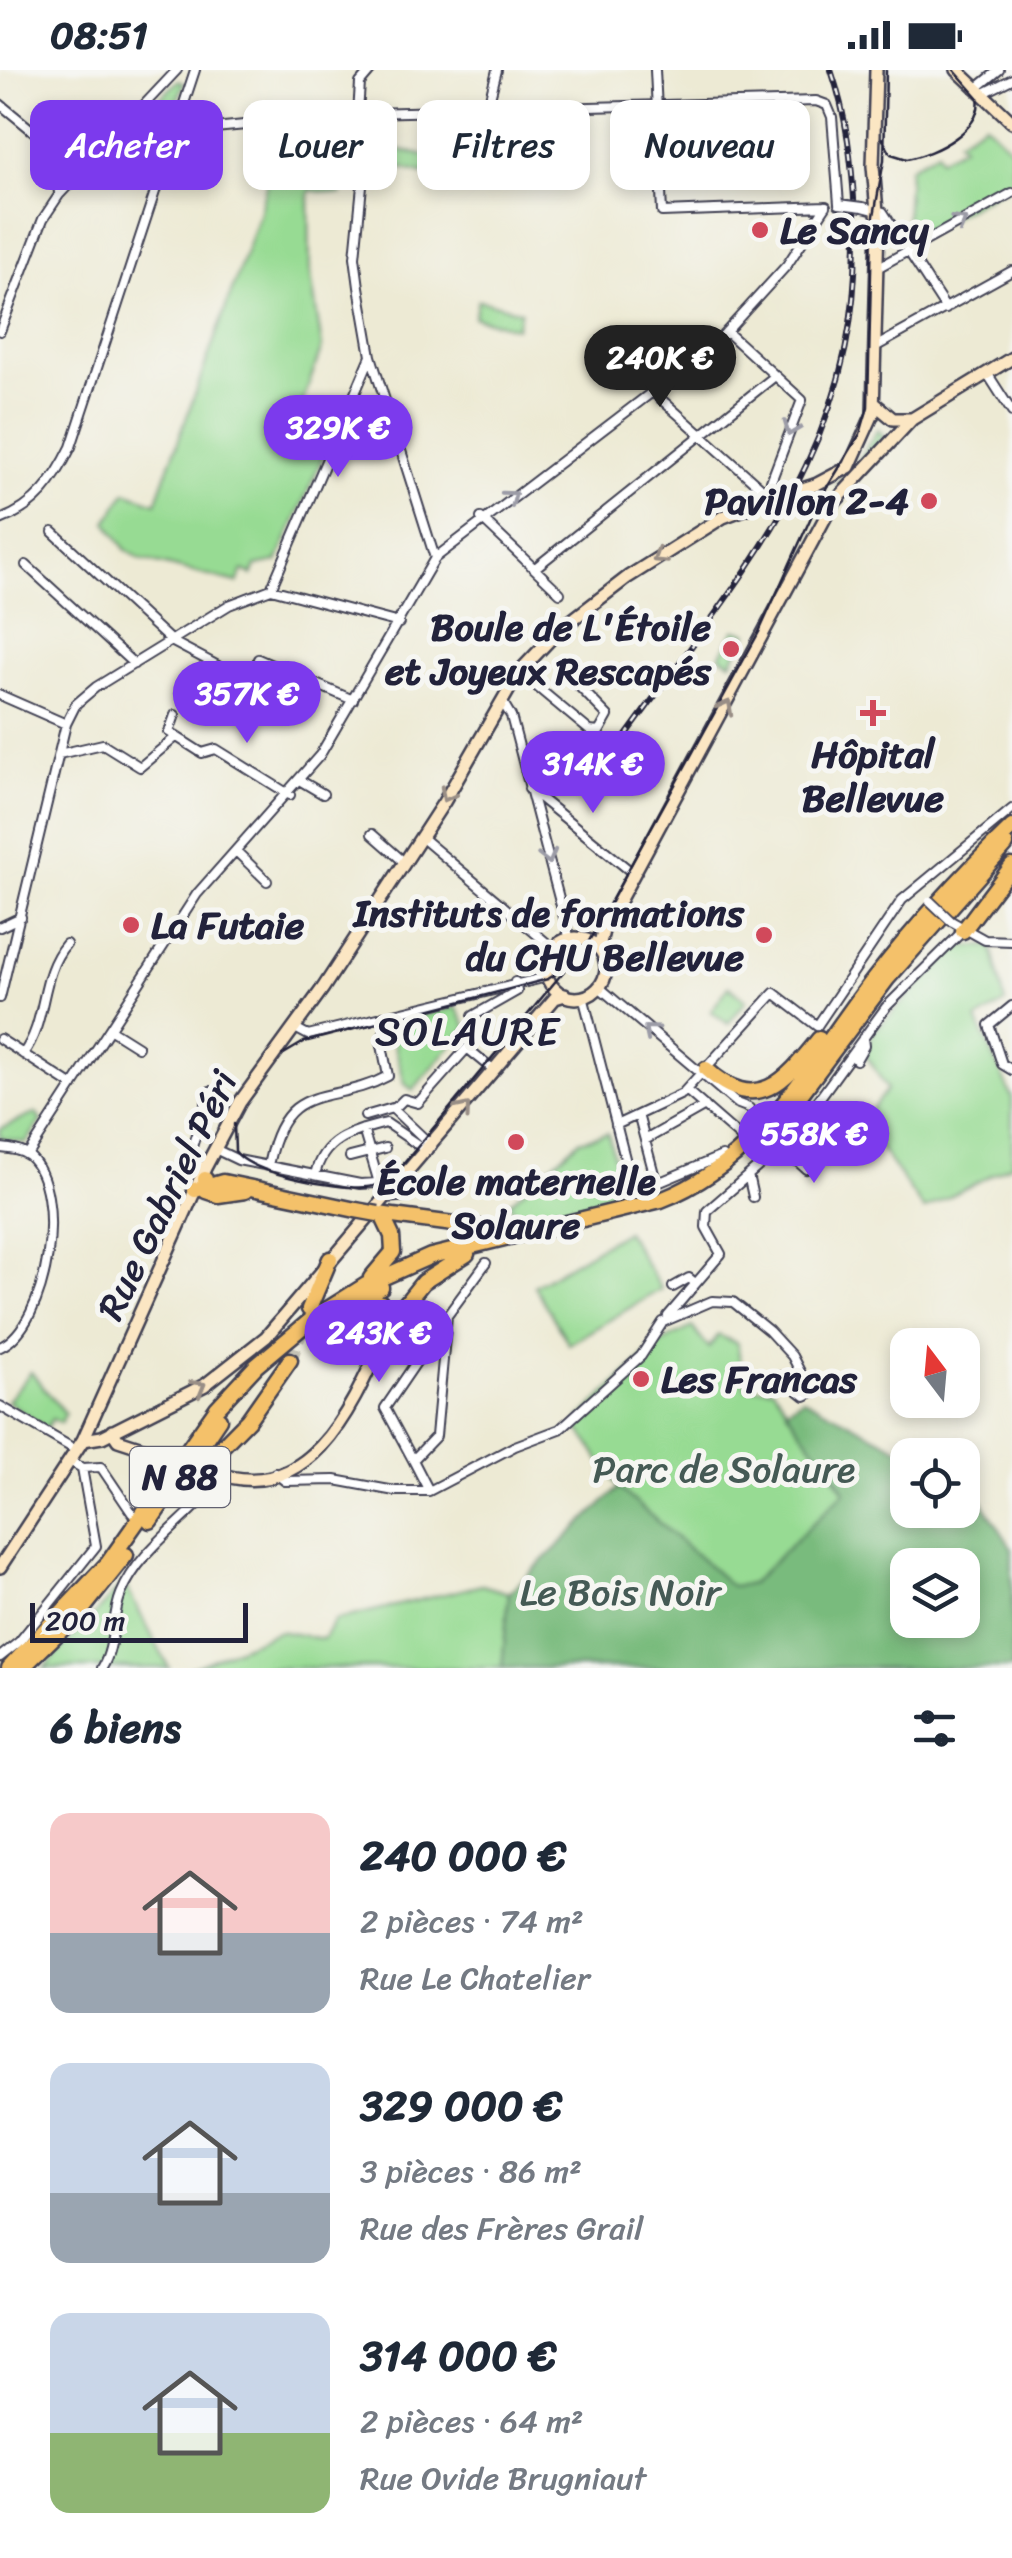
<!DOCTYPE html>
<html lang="fr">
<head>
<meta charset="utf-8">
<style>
	:root { --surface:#fff; --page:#f6f6f7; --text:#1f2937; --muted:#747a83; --accent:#7c3aed }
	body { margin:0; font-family:Sriracha,sans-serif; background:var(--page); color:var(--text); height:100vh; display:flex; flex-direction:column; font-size:38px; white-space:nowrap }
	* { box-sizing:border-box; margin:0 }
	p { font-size:32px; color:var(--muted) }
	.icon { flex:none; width:55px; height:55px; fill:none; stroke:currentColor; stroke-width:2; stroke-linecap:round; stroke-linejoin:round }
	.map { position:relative; height:1598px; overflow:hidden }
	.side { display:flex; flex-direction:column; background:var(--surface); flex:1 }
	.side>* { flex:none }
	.guide { position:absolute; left:30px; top:30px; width:952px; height:90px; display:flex; gap:20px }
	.needle { width:65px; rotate:344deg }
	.buttons { position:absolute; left:890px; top:1258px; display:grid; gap:20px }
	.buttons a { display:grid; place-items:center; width:90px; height:90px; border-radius:20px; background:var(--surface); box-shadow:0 5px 15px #0003; font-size:50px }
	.scale { position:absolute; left:30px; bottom:25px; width:218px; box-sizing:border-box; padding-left:10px; border:5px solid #22223b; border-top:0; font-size:28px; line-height:35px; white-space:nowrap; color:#22223b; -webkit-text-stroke:8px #f6f6f2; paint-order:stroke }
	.price { position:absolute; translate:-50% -85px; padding:0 22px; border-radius:35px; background:var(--accent); color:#fff; font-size:32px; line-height:65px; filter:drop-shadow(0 2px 5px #0008) }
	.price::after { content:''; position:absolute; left:50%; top:60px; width:30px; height:22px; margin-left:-15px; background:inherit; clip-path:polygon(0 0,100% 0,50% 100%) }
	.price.selected { background:#222; color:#fff }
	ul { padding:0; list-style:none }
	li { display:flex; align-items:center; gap:30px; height:250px; padding:0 50px }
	li span { display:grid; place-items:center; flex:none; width:280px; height:200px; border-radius:20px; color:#555 }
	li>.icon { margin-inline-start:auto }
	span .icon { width:120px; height:120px; fill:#fffc; stroke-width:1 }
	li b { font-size:42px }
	h2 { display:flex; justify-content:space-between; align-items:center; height:120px; padding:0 50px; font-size:42px }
	.pill { padding:0 35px; border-radius:20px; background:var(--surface); box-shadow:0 5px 15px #0003; font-size:35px; line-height:90px }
	.pill.selected { background:var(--accent); color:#fff }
	.status { display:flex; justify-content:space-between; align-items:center; height:70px; padding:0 50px; background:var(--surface); direction:ltr }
	.status svg { height:28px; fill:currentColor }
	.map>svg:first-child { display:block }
	.green { fill:#97db93; stroke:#5c7e67; stroke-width:2.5 }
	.forest { fill:#79bb7d; stroke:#4e6e5c; stroke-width:2.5; fill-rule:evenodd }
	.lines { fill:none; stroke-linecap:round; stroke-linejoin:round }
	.highway-tunnel { stroke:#c4c2b5; stroke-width:14; stroke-dasharray:14 7; stroke-linecap:butt }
	.street-casing { stroke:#404052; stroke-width:12 }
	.secondary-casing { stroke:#404052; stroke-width:16 }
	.highway-casing { stroke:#404052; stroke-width:19 }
	.street { stroke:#fff; stroke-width:8 }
	.secondary { stroke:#fbe6c3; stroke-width:11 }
	.highway { stroke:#f4c16a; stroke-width:14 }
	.tram { stroke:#22223b; stroke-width:2.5 }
	.rail-casing { stroke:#22223b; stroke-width:6 }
	.rail { stroke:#f6f6f2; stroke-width:2.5; stroke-dasharray:8; stroke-linecap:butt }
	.street-bridge-casing { stroke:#404052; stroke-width:12; stroke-linecap:butt }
	.secondary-bridge-casing { stroke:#404052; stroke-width:16; stroke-linecap:butt }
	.highway-bridge-casing { stroke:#404052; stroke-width:19; stroke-linecap:butt }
	.street-bridge { stroke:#fff; stroke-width:8 }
	.secondary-bridge { stroke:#fbe6c3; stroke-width:11 }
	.highway-bridge { stroke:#f4c16a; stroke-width:14 }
	.oneway { stroke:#9c9ca7 }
	.oneway2 { stroke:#998e86 }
	.poi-dot { fill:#d1495b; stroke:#f6f6f2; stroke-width:4 }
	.labels { text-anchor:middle; stroke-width:10; stroke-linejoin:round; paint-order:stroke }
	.shield { fill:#f6f6f2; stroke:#626272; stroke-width:2.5 }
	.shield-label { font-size:35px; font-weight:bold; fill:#22223b }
	.poi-label { font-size:38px; font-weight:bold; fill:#22223b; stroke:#f6f6f2; text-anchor:start }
	.street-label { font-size:38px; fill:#22223b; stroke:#f6f6f2 }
	.park-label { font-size:38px; fill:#455a55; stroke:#f6f6f2 }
	.neighbourhood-label { font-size:40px; letter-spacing:2.5px; fill:#22223b; stroke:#f6f6f2 }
</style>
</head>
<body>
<div class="status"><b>08:51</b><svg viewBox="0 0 49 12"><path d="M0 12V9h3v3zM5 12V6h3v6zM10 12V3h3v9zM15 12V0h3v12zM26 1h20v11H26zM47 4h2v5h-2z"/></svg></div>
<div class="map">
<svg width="1012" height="1598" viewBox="0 0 1012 1598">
	<rect width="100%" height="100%" fill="#f6f6f2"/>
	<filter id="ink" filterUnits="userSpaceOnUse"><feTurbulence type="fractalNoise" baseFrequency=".01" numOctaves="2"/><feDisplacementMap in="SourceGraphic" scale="20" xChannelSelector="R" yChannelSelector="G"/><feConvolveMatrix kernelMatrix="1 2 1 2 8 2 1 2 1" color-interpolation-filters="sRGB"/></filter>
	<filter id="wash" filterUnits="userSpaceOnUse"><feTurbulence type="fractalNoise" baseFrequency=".0048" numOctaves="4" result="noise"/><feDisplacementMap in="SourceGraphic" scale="40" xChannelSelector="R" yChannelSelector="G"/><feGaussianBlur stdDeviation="2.25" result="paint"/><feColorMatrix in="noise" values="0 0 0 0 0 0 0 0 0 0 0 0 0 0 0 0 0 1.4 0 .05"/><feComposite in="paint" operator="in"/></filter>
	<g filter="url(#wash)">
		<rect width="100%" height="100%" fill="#edead4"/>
		<path class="green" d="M179 10 184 13 168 55 130 58Z
			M985 53 1012 79V113L914 168 906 155 909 98 937 81 940 89 963 76 958 70Z
			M397 79 429 87 425 104 393 96Z
			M270 99 301 115 312 105 342 112 341 124 310 120 309 124 310 200 322 277 298 345 334 361 277 492 256 496 252 505 243 501 237 513 141 489 125 479 107 452 126 422 156 433 259 145Z
			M478 230 521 241 516 258 474 247Z
			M878 359 884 367 846 412 837 413 855 396Z
			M735 560 748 563 731 592 720 586Z
			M960 876H992L1005 933 977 950 1012 1028V1094L924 1140 862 1052 887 1019 866 985 873 962Z
			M729 916 746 931 728 954 711 941Z
			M456 937 467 957 413 1020 405 1014 389 954Z
			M36 1043 41 1051 26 1073 0 1068V1059Z
			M608 1063 623 1125C601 1140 526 1157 508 1134L579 1071Z
			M626 1161 661 1219 569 1274 534 1216Z
			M692 1257 709 1278 718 1265 737 1273 745 1317 773 1318 845 1422 750 1515 731 1516 619 1418 579 1359 580 1348 657 1275Z
			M31 1302 65 1344 61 1353 52 1349 46 1358 7 1331Z
			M124 1513 169 1598H44Z
			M482 1515 509 1523 502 1598H190L279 1561 323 1569 335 1550Z"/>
		<path class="forest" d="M803 1328 912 1385H908V1440H962L963 1411 972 1416 1012 1478V1598H502L509 1523 619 1418 731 1516 751 1514 845 1422C843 1413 796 1355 786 1339ZM908 1495H962V1550H908Z"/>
	</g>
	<g filter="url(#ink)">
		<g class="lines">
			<path class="highway-tunnel" d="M290 1290 304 1253"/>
			<defs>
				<path id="street" d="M371 0 360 13 358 44 364 95 355 187 359 217 371 286 435 488
					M655 0 662 142 826 136
					M977 18 999 0
					M982 24 1012 9
					M0 34 55 79 101 80
					M487 40 497 0
					M111 68 369 43 816 31 827 35 832 47 839 134 847 135
					M55 79 59 124
					M863 137 883 142 946 239
					M877 198 1012 123
					M0 261 43 149 59 125 177 0
					M727 262 802 330 767 422
					M875 277 1012 201
					M987 303 1012 342
					M653 322 769 425
					M481 448 560 523
					M0 450C36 437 55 410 71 377L195 0
					M53 462 171 571 241 608
					M26 495 134 594
					M535 498 775 306
					M271 519 371 286
					M258 589 353 630
					M519 602 590 661 599 662 608 646 562 599
					M0 625 66 654
					M502 631 511 646 570 870
					M175 645 169 662 202 683 216 679 290 725
					M59 684 103 674 140 697 176 667
					M301 711 323 724
					M529 719 634 804
					M372 764 404 792
					M421 767 554 879
					M237 782 267 811
					M951 851 985 870 1012 871
					M0 857 21 847
					M599 917 736 1033 749 1038
					M583 926 634 1123 722 1086
					M0 928 66 654 76 634 96 617 229 535 271 519 399 553
					M1012 936 989 955 1002 994 1012 1000
					M473 946 517 921 515 912
					M295 958 308 965 547 907
					M111 960 138 977
					M0 969 73 1016
					M23 984C48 950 39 906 66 874
					M856 990 864 976 863 968
					M686 1020 740 1067
					M393 1039 432 1076
					M365 1046 396 1037 404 1029 418 1033 467 978 494 1000
					M639 1048 657 1115
					M616 1055 682 1024 774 923 817 956 902 830 1012 739
					M363 1059 382 1123 386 1128 409 1126 402 1109
					M645 1070 705 1036
					M0 1078C10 1079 21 1080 29 1086 69 1121 48 1256 0 1277
					M782 1078 806 1099 827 1082 832 1070
					M215 1079 238 1090 360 1114 377 1113 392 1104
					M28 1085 197 824 320 685 435 488 715 274 787 195 826 136
					M350 1087 385 1078
					M269 1091C287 1007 331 1037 388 1006L381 970 386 958 383 946
					M205 1098 188 1089 210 1021
					M315 1105C323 1068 352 1062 386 1053L427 1081
					M749 1109 753 1127
					M673 1217 689 1208 694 1212
					M668 1246 721 1184 706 1157 707 1141 790 1069 886 937 963 861
					M0 1336 76 1380
					M413 1390 385 1338 445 1250
					M82 1398 101 1397 132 1443
					M275 1403 285 1411 335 1410 395 1421H429L515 1376 560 1359 641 1286 663 1252 712 1231 733 1232 769 1261 792 1286 811 1323 805 1326 780 1306
					M429 1421 413 1390 436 1366 447 1246 486 1193
					M0 1587 19 1572 96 1476 82 1398 70 1391
					M102 1598C116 1575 111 1548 121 1524 142 1474 194 1448 222 1405"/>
				<path id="secondary" d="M957 0 1012 52
					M874 333 893 349H912
					M815 415 849 397 873 344 878 153 873 96 876 0
					M546 898a30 30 0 1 1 60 0a30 30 0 1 1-60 0Z
					M599 877 603 861 832 435 912 349 1012 288
					M112 1361 118 1370 167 1386
					M83 1370 102 1367 205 1315 266 1267 555 928 565 925
					M213 1402C316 1440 357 1324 390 1253
					M0 1497 83 1370 205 1098 240 1032 323 918 444 732 519 602 559 560 628 507 723 447 777 427"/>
				<path id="highway" d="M963 861 1012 796
					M706 999C757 1046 785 1011 819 969
					M765 1072 887 909 1006 775
					M205 1109 206 1121 218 1125 245 1121
					M195 1120 223 1112 356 1140
					M378 1144 499 1160
					M371 1208 393 1182 392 1166 382 1145
					M361 1233H381L390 1253
					M309 1239 330 1189
					M390 1253 423 1212 467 1184
					M314 1258 381 1217
					M182 1417 248 1350 290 1290
					M150 1451 219 1349
					M9 1598 108 1493 217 1338 256 1296 312 1249 366 1215 431 1186 661 1130C764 1090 809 992 874 909 916 855 963 804 1012 757
					M22 1598 82 1540 126 1485"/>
			</defs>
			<use href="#street" class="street-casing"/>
			<use href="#secondary" class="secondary-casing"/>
			<use href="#highway" class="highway-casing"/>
			<use href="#street" class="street"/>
			<use href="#secondary" class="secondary"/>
			<use href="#highway" class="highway"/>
			<path class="tram" d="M882 68 891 84 907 89C935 84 984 59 978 27L954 0
				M282 985 304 972 548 909 562 900
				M234 1054 235 1081C251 1104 338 1120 367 1117 381 1116 391 1108 400 1098L589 871 759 562 817 434 860 364 868 337 872 157 884 90 886 0"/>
			<defs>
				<path id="rail" d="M625 667C749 495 867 369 855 143 852 94 847 46 831 0"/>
			</defs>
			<use href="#rail" class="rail-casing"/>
			<use href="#rail" class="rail"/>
			<defs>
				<path id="street-bridge" d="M847 135 863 137
					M930 831 951 851"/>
				<path id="secondary-bridge" d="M777 427 815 415
					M167 1386 213 1402"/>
				<path id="highway-bridge" d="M356 1140 378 1144"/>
			</defs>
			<use href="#street-bridge" class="street-bridge-casing"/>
			<use href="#secondary-bridge" class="secondary-bridge-casing"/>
			<use href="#highway-bridge" class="highway-bridge-casing"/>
			<use href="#street-bridge" class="street-bridge"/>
			<use href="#secondary-bridge" class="secondary-bridge"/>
			<use href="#highway-bridge" class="highway-bridge"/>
		</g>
		<defs><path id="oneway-chevron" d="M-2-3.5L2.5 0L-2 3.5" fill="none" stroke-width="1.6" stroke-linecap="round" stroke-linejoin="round" transform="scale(2.5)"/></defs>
		<g class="oneway">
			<use href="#oneway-chevron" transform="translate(960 152) rotate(-30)"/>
			<use href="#oneway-chevron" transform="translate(791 359) rotate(111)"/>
			<use href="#oneway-chevron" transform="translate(511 427) rotate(-36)"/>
			<use href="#oneway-chevron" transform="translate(548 787) rotate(75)"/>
			<use href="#oneway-chevron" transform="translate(650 961) rotate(-140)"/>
		</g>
		<g class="oneway2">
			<use href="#oneway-chevron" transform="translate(659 487) rotate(148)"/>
			<use href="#oneway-chevron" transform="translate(726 637) rotate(-61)"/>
			<use href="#oneway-chevron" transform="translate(447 725) rotate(119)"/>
			<use href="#oneway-chevron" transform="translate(464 1039) rotate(-50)"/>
			<use href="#oneway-chevron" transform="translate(199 1317) rotate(-30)"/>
		</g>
	</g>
	<g class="poi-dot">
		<circle cx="760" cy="160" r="10"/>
		<circle cx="929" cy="431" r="10"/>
		<circle cx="731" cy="579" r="10"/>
		<path d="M868 628h10v10h10v10h-10v10h-10v-10h-10v-10h10z"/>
		<circle cx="131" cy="855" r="10"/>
		<circle cx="764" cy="865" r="10"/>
		<circle cx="516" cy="1072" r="10"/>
		<circle cx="641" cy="1309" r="10"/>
	</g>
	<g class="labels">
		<rect class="shield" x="130" y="1377" width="100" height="60" rx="8"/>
		<g class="shield-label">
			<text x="180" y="1419">N 88</text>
		</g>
		<g class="poi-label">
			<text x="780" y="173">Le Sancy</text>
			<text x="909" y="444" text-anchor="end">Pavillon 2-4</text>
			<text x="711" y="570" text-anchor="end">Boule de L'Étoile<tspan x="711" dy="44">et Joyeux Rescapés</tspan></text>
			<text x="873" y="697" text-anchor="middle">Hôpital<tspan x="873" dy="44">Bellevue</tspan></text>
			<text x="744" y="856" text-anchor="end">Instituts de formations<tspan x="744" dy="44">du CHU Bellevue</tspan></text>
			<text x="151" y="868">La Futaie</text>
			<text x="516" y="1124" text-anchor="middle">École maternelle<tspan x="516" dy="44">Solaure</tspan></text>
			<text x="661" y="1322">Les Francas</text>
		</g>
		<g class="street-label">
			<text transform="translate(167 1125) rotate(-64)" y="13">Rue Gabriel Péri</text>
		</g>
		<g class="park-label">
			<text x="724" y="1412">Parc de Solaure</text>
			<text x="620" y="1535">Le Bois Noir</text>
		</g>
		<g class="neighbourhood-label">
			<text x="468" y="975">SOLAURE</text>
		</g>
	</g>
</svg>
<div class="buttons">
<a><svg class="needle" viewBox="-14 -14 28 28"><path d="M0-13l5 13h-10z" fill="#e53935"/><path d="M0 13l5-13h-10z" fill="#747a83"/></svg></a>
<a><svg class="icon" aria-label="locate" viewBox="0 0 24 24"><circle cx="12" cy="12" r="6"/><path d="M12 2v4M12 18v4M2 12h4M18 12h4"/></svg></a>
<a><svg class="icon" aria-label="layers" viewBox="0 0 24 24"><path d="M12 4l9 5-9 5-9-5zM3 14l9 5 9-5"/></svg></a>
</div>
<div class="scale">200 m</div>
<b class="price selected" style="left:660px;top:340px">240K €</b>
<b class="price" style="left:338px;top:410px">329K €</b>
<b class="price" style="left:247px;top:676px">357K €</b>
<b class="price" style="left:593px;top:746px">314K €</b>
<b class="price" style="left:814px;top:1116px">558K €</b>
<b class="price" style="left:379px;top:1315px">243K €</b>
<div class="guide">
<a class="pill selected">Acheter</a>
<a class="pill">Louer</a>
<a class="pill">Filtres</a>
<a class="pill">Nouveau</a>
</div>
</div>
<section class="side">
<h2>6 biens<svg class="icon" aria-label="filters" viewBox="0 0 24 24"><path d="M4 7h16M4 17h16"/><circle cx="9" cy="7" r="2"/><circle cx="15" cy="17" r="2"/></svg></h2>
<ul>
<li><span style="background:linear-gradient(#f6c9c9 60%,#9aa5b1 0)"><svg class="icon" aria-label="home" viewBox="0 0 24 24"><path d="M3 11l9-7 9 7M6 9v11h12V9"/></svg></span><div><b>240 000 €</b><p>2 pièces · 74 m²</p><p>Rue Le Chatelier</p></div></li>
<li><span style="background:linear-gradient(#c9d6e8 65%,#9aa5b1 0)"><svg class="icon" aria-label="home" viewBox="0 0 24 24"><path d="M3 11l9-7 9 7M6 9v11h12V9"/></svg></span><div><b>329 000 €</b><p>3 pièces · 86 m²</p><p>Rue des Frères Grail</p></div></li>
<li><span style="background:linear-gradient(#c9d6e8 60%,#8fb573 0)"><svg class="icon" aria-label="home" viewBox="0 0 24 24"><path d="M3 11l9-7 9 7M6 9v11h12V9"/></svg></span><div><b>314 000 €</b><p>2 pièces · 64 m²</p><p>Rue Ovide Brugniaut</p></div></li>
</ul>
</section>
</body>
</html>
